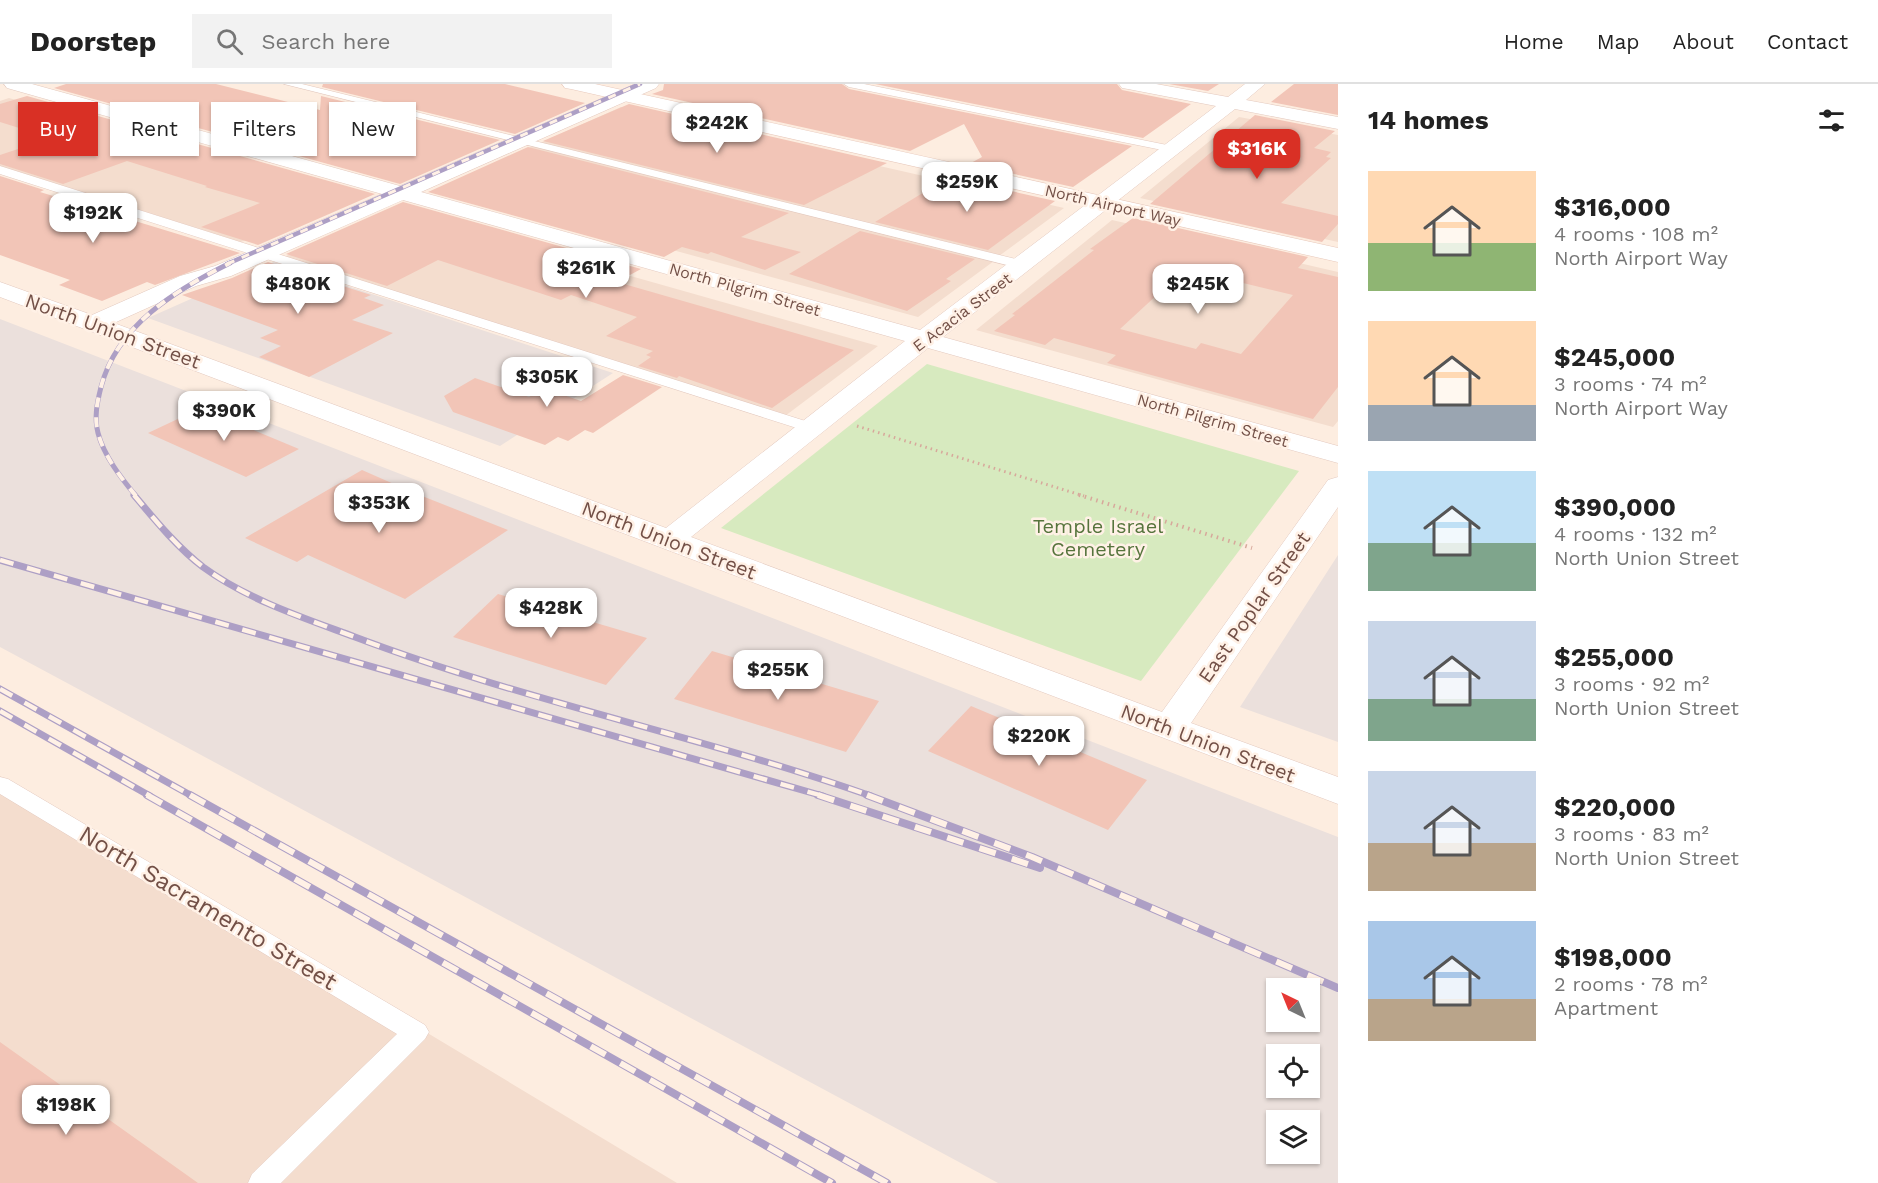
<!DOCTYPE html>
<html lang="en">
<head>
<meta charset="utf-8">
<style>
	:root { --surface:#fff; --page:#f2f2f2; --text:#222; --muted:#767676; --line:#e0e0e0; --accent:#d93025 }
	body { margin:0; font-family:"Work Sans",sans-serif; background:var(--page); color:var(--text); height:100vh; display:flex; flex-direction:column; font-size:22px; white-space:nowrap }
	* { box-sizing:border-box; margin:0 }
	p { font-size:20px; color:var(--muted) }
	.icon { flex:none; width:33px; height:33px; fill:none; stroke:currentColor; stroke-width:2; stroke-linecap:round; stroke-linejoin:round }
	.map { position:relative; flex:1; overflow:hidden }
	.drawer { display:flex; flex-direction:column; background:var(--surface); width:540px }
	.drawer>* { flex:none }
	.top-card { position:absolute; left:18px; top:18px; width:570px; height:54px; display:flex; gap:12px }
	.needle { width:39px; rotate:317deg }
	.fabs { position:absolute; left:1266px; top:894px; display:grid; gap:12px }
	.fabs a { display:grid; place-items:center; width:54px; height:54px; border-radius:0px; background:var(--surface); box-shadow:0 2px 4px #0004; font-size:30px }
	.price { position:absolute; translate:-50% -51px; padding:0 14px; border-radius:12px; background:#fff; color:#222; font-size:20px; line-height:39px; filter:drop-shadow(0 2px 3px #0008) }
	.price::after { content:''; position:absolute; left:50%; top:36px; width:18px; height:14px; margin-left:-9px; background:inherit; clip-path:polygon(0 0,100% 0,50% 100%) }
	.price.current { background:var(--accent); color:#fff }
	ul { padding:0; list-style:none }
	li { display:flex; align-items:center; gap:18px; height:150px; padding:0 30px }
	li span { display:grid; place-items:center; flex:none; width:168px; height:120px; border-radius:0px; color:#555 }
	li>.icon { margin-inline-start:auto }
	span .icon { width:72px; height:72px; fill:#fffc; stroke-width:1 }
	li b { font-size:26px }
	h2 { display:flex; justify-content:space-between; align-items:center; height:72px; padding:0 30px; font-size:26px }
	.pill { padding:0 21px; border-radius:0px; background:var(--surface); box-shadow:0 2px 4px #0004; font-size:21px; line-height:54px }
	.pill.current { background:var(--accent); color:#fff }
	header { display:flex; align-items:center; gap:36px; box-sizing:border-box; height:84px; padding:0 30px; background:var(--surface); border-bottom:2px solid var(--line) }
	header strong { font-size:28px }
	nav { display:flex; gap:33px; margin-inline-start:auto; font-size:21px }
	.search { width:420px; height:54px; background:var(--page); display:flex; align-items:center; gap:15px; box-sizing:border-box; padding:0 21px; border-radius:0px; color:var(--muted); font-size:22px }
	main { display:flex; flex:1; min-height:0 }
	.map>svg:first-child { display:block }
	.residential { fill:#f4ddce }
	.industrial { fill:#ebe0dc; fill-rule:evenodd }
	.green { fill:#d7eabf }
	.building { fill:#f2c5b7; fill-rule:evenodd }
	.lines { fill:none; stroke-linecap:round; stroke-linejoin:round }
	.service-casing { stroke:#e3c9bf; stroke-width:1 }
	.minor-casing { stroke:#e3c9bf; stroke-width:1 }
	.secondary-casing { stroke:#e8c9bc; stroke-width:1 }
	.path-far1 { stroke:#d7a89b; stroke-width:3; stroke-dasharray:1.5 4; stroke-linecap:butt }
	.path { stroke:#d7a89b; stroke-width:4; stroke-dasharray:1.5 4.5; stroke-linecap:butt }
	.service { fill:#fff; fill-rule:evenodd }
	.minor { fill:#fff; fill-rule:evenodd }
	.secondary { fill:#fff; fill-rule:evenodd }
	.rail-far3-casing { stroke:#ad9fc5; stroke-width:4.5 }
	.rail-far2-casing { stroke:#ad9fc5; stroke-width:5 }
	.rail-far1-casing { stroke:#ad9fc5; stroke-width:7 }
	.rail-casing { stroke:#ad9fc5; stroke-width:8 }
	.rail-far3 { stroke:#fff1e6; stroke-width:3; stroke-dasharray:8; stroke-linecap:butt }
	.rail-far2 { stroke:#fff1e6; stroke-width:4; stroke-dasharray:10; stroke-linecap:butt }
	.rail-far1 { stroke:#fff1e6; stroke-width:4.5; stroke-dasharray:14; stroke-linecap:butt }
	.rail { stroke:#fff1e6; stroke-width:6; stroke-dasharray:17; stroke-linecap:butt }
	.labels { text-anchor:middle; stroke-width:5; stroke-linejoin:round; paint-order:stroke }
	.far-street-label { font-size:16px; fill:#735047; stroke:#fff1e6 }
	.street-label { font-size:20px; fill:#735047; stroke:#fff1e6 }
	.park-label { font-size:20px; fill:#56743c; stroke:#fff1e6 }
	.near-street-label { font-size:24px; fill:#735047; stroke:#fff1e6 }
</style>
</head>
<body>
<header>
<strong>Doorstep</strong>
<div class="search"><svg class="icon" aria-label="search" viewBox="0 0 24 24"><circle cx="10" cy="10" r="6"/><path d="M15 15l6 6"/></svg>Search here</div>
<nav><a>Home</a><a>Map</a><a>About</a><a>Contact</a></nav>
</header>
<main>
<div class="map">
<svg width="1338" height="1099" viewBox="0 0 1338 1099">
	<rect width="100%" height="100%" fill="#fdede0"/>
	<path class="residential" d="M9 14 350 112 241 158 0 82V17Z
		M621 23 1064 124 999 172 540 59Z
		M1239 33 1338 51V158L1140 114Z
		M533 62 994 177 918 233 442 103Z
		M394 125 878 262 785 332 284 173Z
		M1112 136 1338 188V337L1333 343 976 246Z
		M0 692 677 1099H0Z"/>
	<path class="industrial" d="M274 178 613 289 500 362 148 234Z
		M0 235 1338 753V1099H998L0 563ZM1276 904H1310V938H1276ZM1276 970H1310V1004H1276ZM1276 1036H1310V1070H1276Z
		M1338 471V658L1240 623Z"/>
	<path class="green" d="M927 280 1299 387 1141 597 721 444Z"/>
	<path class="building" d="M66 0H216L320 26 321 12 500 56 400 100 54 4Z
		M323 0H505L585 19 515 50 322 3Z
		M664 0H842L849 5 1132 62 1073 103 969 80 982 73 964 40 910 67 652 10 663 6Z
		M875 0H1117L1122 6 1191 20 1143 54Z
		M1169 0H1219L1208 7Z
		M1294 0H1338V31L1271 18Z
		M27 12 375 110 258 161 201 143 260 119 205 103 207 102 127 77 63 100 0 80V71L51 54 0 38V20Z
		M629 20 887 79 804 121 543 57Z
		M1255 31 1335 47 1314 64 1331 68 1326 73 1331 74 1281 119 1338 132V140L1322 158 1150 120Z
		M528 63 789 129 741 153 801 168 765 186 711 168 708 170 682 163 664 173 428 108Z
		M0 92 44 106 40 108 240 169 155 201 147 198 102 217 59 201 70 196 0 171Z
		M949 93 1055 117 988 166 875 138Z
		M403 118 641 185 617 198 854 266 772 324 679 292 677 294 638 282 651 273 646 271 653 267 606 252 637 233 571 211 561 216 438 176 387 202 286 170Z
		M1133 134 1308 173 1298 184 1338 193V303L1313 335 1107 279 1116 271 1054 254 1045 261 994 247 1015 231 1012 230 1094 166 1090 165ZM1185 185 1293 211 1241 270 1201 259 1196 265 1120 245Z
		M860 147 975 175 946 195 951 197 907 227 789 190Z
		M268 178 371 211 364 214 384 221 352 236 393 249 309 293 259 273 281 262 260 254 278 246 182 211 232 194Z
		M623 291 662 303 593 349 585 346 568 357 558 353 545 361 453 328 444 312 475 294 529 313 543 304 581 317Z
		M201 324 299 365 246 393 148 349Z
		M362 386 412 408 508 446 405 515 308 471 297 478 245 454Z
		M498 510 647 554 606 601 453 553Z
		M712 567 879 617 846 668 674 615Z
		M971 622 1147 696 1108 746 928 667Z
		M0 958 198 1099H0Z"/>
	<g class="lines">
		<defs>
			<path id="service" d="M284 0H302L1028 178 1030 181 1023 185Z
				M844 0H864L1172 62 1178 65 1172 68 849 3Z
				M0 82 818 341 820 344 818 347H806L0 90Z
				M0 693 8 695 425 941 429 948 425 955 281 1099H248L252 1090 397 950 0 710Z"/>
			<path id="minor" d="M4 0H32L400 102 635 0H659L656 4 421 108 920 246 1216 22 1128 5 1122 4 1119 0H1156L1228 13 1245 0H1265L1246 16 1338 33V45L1235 25 943 253 1338 362V379L928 264 691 453 1162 628 1328 396 1338 393V423L1191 639 1338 693V720L0 213V198L92 231 180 192 215 182 382 110 7 4ZM403 116 905 257 666 444 114 239 196 202 231 192Z"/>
			<path id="secondary" d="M562 0H595L1338 164V178L571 5 565 4Z"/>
		</defs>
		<use href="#service" class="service-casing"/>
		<use href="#minor" class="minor-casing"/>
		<use href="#secondary" class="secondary-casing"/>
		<path class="path-far1" d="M857 342 1084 412"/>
		<path class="path" d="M1079 411 1252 464"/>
		<use href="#service" class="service"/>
		<use href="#minor" class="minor"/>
		<use href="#secondary" class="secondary"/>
		<defs>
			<path id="rail-far3" d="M227 180 640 0"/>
			<path id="rail-far2" d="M136 412C121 394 104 372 98 349 94 333 97 319 101 303 117 241 176 206 230 179"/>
			<path id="rail-far1" d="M134 411C155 436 177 463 203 483 248 516 304 534 355 553 524 617 701 652 871 712
				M0 476 823 712
				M0 605 192 712
				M0 627 150 712"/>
			<path id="rail" d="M147 711 832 1099
				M190 711 887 1099
				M818 711 1040 784
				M867 711 1032 773 1338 904"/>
		</defs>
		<use href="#rail-far3" class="rail-far3-casing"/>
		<use href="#rail-far2" class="rail-far2-casing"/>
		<use href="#rail-far1" class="rail-far1-casing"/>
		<use href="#rail" class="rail-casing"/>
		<use href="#rail-far3" class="rail-far3"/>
		<use href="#rail-far2" class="rail-far2"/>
		<use href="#rail-far1" class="rail-far1"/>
		<use href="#rail" class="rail"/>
	</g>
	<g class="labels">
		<g class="far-street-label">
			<text transform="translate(1113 121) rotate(13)" y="6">North Airport Way</text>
			<text transform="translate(745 205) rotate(16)" y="6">North Pilgrim Street</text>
			<text transform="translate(962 228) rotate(-37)" y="6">E Acacia Street</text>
			<text transform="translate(1213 336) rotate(16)" y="6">North Pilgrim Street</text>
		</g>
		<g class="street-label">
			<text transform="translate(113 247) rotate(20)" y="7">North Union Street</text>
			<text transform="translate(669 456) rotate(21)" y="7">North Union Street</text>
			<text transform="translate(1254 523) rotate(-55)" y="7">East Poplar Street</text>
			<text transform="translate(1208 659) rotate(21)" y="7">North Union Street</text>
		</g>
		<g class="park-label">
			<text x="1098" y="449">Temple Israel<tspan x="1098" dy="23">Cemetery</tspan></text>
		</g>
		<g class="near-street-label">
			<text transform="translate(208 824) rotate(31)" y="8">North Sacramento Street</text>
		</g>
	</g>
</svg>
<div class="fabs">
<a><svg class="needle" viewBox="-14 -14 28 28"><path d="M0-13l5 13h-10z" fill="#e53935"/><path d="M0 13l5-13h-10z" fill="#767676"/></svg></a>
<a><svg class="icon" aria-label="locate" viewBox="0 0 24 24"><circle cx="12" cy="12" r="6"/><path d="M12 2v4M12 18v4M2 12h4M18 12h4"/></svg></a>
<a><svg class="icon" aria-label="layers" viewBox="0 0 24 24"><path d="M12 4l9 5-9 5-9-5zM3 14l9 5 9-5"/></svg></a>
</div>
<b class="price" style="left:717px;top:70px">$242K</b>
<b class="price current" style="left:1257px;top:96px">$316K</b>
<b class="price" style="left:967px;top:129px">$259K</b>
<b class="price" style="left:93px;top:160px">$192K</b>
<b class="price" style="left:586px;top:215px">$261K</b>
<b class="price" style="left:298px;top:231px">$480K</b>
<b class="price" style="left:1198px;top:231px">$245K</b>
<b class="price" style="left:547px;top:324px">$305K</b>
<b class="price" style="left:224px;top:358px">$390K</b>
<b class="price" style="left:379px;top:450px">$353K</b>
<b class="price" style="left:551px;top:555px">$428K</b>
<b class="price" style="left:778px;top:617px">$255K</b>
<b class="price" style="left:1039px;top:683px">$220K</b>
<b class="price" style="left:66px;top:1052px">$198K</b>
<div class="top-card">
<a class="pill current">Buy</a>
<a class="pill">Rent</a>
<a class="pill">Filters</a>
<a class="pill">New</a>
</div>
</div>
<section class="drawer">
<h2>14 homes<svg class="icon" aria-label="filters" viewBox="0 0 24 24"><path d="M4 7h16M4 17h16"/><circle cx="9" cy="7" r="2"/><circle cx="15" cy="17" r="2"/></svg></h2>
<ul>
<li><span style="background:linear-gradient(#ffd9b3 60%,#8fb573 0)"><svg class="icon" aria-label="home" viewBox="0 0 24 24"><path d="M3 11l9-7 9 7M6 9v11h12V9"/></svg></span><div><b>$316,000</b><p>4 rooms · 108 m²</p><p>North Airport Way</p></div></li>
<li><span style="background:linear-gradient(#ffd9b3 70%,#9aa5b1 0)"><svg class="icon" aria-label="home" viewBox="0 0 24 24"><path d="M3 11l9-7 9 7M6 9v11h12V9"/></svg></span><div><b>$245,000</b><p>3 rooms · 74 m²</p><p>North Airport Way</p></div></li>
<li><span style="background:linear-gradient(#bfe0f5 60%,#7fa58c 0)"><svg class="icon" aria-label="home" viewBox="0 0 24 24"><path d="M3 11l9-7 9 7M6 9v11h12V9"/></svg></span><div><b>$390,000</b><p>4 rooms · 132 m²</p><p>North Union Street</p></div></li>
<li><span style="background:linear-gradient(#c9d6e8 65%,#7fa58c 0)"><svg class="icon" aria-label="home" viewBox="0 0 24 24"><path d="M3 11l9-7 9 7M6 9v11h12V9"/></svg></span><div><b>$255,000</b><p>3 rooms · 92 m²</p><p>North Union Street</p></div></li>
<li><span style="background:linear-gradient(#c9d6e8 60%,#b9a48a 0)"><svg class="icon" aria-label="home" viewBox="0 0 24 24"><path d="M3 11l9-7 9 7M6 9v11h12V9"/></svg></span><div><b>$220,000</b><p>3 rooms · 83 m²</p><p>North Union Street</p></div></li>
<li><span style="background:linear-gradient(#a9c7e8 65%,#b9a48a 0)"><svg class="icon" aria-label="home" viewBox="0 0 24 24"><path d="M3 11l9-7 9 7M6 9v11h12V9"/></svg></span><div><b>$198,000</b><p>2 rooms · 78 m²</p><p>Apartment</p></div></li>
</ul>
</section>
</main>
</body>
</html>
